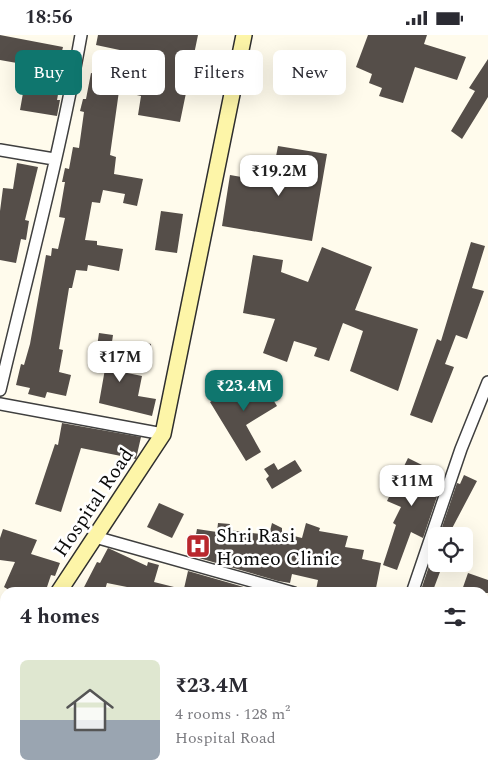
<!DOCTYPE html>
<html lang="en">
<head>
<meta charset="utf-8">
<style>
	:root { --surface:#fff; --page:#f2f2f3; --text:#2b2b33; --muted:#7c7c81; --accent:#0f766e }
	body { margin:0; font-family:Spectral,serif; background:var(--page); color:var(--text); height:100vh; display:flex; flex-direction:column; font-size:19px; white-space:nowrap }
	* { box-sizing:border-box; margin:0 }
	p { font-size:16px; color:var(--muted) }
	.icon { flex:none; width:28px; height:28px; fill:none; stroke:currentColor; stroke-width:2; stroke-linecap:round; stroke-linejoin:round }
	.map { position:relative; flex:1; overflow:hidden }
	.details { position:absolute; left:0px; top:552px; width:489px; height:196px; display:flex; flex-direction:column; background:var(--surface); border-radius:15px 15px 0 0; box-shadow:0 5px 20px #0002 }
	.details>* { flex:none }
	.top-card { position:absolute; left:15px; top:15px; width:459px; height:45px; display:flex; gap:10px }
	.fabs { position:absolute; left:428px; top:492px; display:grid; gap:10px }
	.fabs a { display:grid; place-items:center; width:45px; height:45px; border-radius:8px; background:var(--surface); box-shadow:0 5px 20px #0002; font-size:25px }
	.price { position:absolute; translate:-50% -42px; padding:0 11px; border-radius:10px; background:#fff; color:#222; font-size:16px; line-height:32px; filter:drop-shadow(0 1px 2px #0008) }
	.price::after { content:''; position:absolute; left:50%; top:30px; width:15px; height:11px; margin-left:-8px; background:inherit; clip-path:polygon(0 0,100% 0,50% 100%) }
	.price.active { background:var(--accent); color:#fff }
	ul { padding:0; list-style:none }
	li { display:flex; align-items:center; gap:15px; height:125px; padding:0 20px }
	li span { display:grid; place-items:center; flex:none; width:140px; height:100px; border-radius:8px; color:#555 }
	li>.icon { margin-inline-start:auto }
	span .icon { width:60px; height:60px; fill:#fffc; stroke-width:1 }
	li b { font-size:21px }
	h2 { display:flex; justify-content:space-between; align-items:center; height:60px; padding:0 20px; font-size:21px }
	.pill { padding:0 18px; border-radius:8px; background:var(--surface); box-shadow:0 5px 20px #0002; font-size:18px; line-height:45px }
	.pill.active { background:var(--accent); color:#fff }
	.status { display:flex; justify-content:space-between; align-items:center; height:35px; padding:0 25px; background:var(--surface); direction:ltr }
	.status svg { height:14px; fill:currentColor }
	.map>svg:first-child { display:block }
	.building { fill:#554e49 }
	.lines { fill:none; stroke-linecap:round; stroke-linejoin:round }
	.street-casing { stroke:#3f3f3f; stroke-width:14 }
	.secondary-casing { stroke:#2e2e2e; stroke-width:18 }
	.street { stroke:#fff; stroke-width:11 }
	.secondary { stroke:#fdf5a8; stroke-width:15 }
	.labels { text-anchor:middle; stroke-width:5; stroke-linejoin:round; paint-order:stroke }
	.street-label { font-size:20px; fill:#0c0c0c; stroke:#fff }
	.poi-label { font-size:20px; fill:#0c0c0c; stroke:#fff; text-anchor:start }
</style>
</head>
<body>
<div class="status"><b>18:56</b><svg viewBox="0 0 49 12"><path d="M0 12V9h3v3zM5 12V6h3v6zM10 12V3h3v9zM15 12V0h3v12zM26 1h20v11H26zM47 4h2v5h-2z"/></svg></div>
<div class="map">
<svg width="488" height="748" viewBox="0 0 488 748">
	<rect width="100%" height="100%" fill="#fffbec"/>
	<path class="building" d="M0 0 63 12 62 16H66L57 65H60L57 81 20 75 28 30 0 25Z
		M98 0H198L180 87 138 80 141 61 119 56 110 120 116 122 114 139 143 144 137 171 123 168 125 159 103 155 100 168 92 167 85 205 97 206V210L123 214 119 236 88 230 87 236 76 235 72 253H69L59 314 63 315 59 337 71 340 66 361 47 357 45 363 28 359 30 353 16 350 21 329 24 330 30 309 46 220 51 221 52 213 58 214 65 183 59 182 65 147H62L65 133 69 134 73 112 79 113 84 77 80 76 83 64H86L91 38 143 49 148 21 96 10Z
		M368 0H427L424 9 466 22 457 45 415 32 403 68 379 61 382 53 369 48 372 39 356 32Z
		M488 24V62L462 104 451 96 475 56 469 53Z
		M278 111 327 119 312 206 222 191 230 140 271 147Z
		M17 128 38 132 25 185 29 186 26 205 21 204 16 228 0 225V176L3 153 13 154Z
		M161 176 183 179 177 218 155 215Z
		M471 207 485 211 472 253 484 256 467 304 456 300 445 329 454 332 432 388 410 380 437 304 441 306Z
		M322 212 372 232 355 275 418 294 398 356 350 336 363 296 343 288 329 326 314 321 317 313 294 306 287 327 263 318 275 284 243 278 253 220 283 225 281 237 308 247Z
		M99 298 113 300 108 334 142 341 138 361 156 364 152 381 99 368 105 334 94 332Z
		M138 306 151 309 147 332 134 330Z
		M257 339 277 371 246 390 261 417 246 426 210 367Z
		M62 388 141 402 136 424 81 413 61 477 35 469 55 409 58 410Z
		M408 423 444 441 423 503 411 497 397 535 383 530 396 490 393 488 401 472 387 466Z
		M295 425 302 436 272 454 266 444 269 441 264 434 274 428 278 435Z
		M464 440 477 446 448 501H439L457 448 460 449Z
		M159 468 184 479 172 503 147 492Z
		M218 488 230 489 229 495 269 500 272 488 282 493V498L302 503 306 488 320 493 319 496 348 501 345 512 364 515 362 524 381 528 375 558H328L316 555 318 545 292 539 290 548 278 546 192 521 197 494 217 497Z
		M3 494 37 505 31 519 60 528 55 541 51 540 45 558 27 553 25 558H14L4 552 15 527 0 525V503Z
		M436 510V529H443L432 558H420Z
		M108 513 147 531 148 527 159 530 154 547 178 553V558H126L127 552 107 548 104 558H81L97 527 100 528Z
		M188 536 265 558H183Z
		M468 538 488 545V558H461Z"/>
	<g class="lines">
		<defs>
			<path id="street" d="M0 115 54 124
				M0 355C28 237 60 119 81 0
				M0 369 163 399
				M95 502 294 558
				M412 558 461 414 488 347
				M360 744 367 748"/>
			<path id="secondary" d="M58 558 163 399 244 0
				M0 644 5 637"/>
		</defs>
		<use href="#street" class="street-casing"/>
		<use href="#secondary" class="secondary-casing"/>
		<use href="#street" class="street"/>
		<use href="#secondary" class="secondary"/>
	</g>
	<defs>
		<symbol id="hospital-square" viewBox="-11 -11 22 22"><rect x="-9" y="-9" width="18" height="18" rx="4" fill="#b9272d" stroke="#fff"/><path d="M-5-5h3v3.5h4V-5h3V5h-3V1.5h-4V5h-3Z" fill="#fff"/></symbol>
	</defs>
	<g fill-rule="evenodd">
		<use href="#hospital-square" x="184" y="497" width="28" height="28"/>
	</g>
	<g class="labels">
		<g class="street-label">
			<text transform="translate(93 467) rotate(-56)" y="7">Hospital Road</text>
		</g>
		<g class="poi-label">
			<text x="216" y="507">Shri Rasi<tspan x="216" dy="23">Homeo Clinic</tspan></text>
		</g>
	</g>
</svg>
<div class="fabs">
<a><svg class="icon" aria-label="locate" viewBox="0 0 24 24"><circle cx="12" cy="12" r="6"/><path d="M12 2v4M12 18v4M2 12h4M18 12h4"/></svg></a>
</div>
<b class="price" style="left:279px;top:162px">₹19.2M</b>
<b class="price" style="left:120px;top:348px">₹17M</b>
<b class="price active" style="left:244px;top:377px">₹23.4M</b>
<b class="price" style="left:412px;top:472px">₹11M</b>
<div class="top-card">
<a class="pill active">Buy</a>
<a class="pill">Rent</a>
<a class="pill">Filters</a>
<a class="pill">New</a>
</div>
<section class="details">
<h2>4 homes<svg class="icon" aria-label="filters" viewBox="0 0 24 24"><path d="M4 7h16M4 17h16"/><circle cx="9" cy="7" r="2"/><circle cx="15" cy="17" r="2"/></svg></h2>
<ul>
<li><span style="background:linear-gradient(#dfe7d0 60%,#9aa5b1 0)"><svg class="icon" aria-label="home" viewBox="0 0 24 24"><path d="M3 11l9-7 9 7M6 9v11h12V9"/></svg></span><div><b>₹23.4M</b><p>4 rooms · 128 m²</p><p>Hospital Road</p></div></li>
</ul>
</section>
</div>
</body>
</html>
